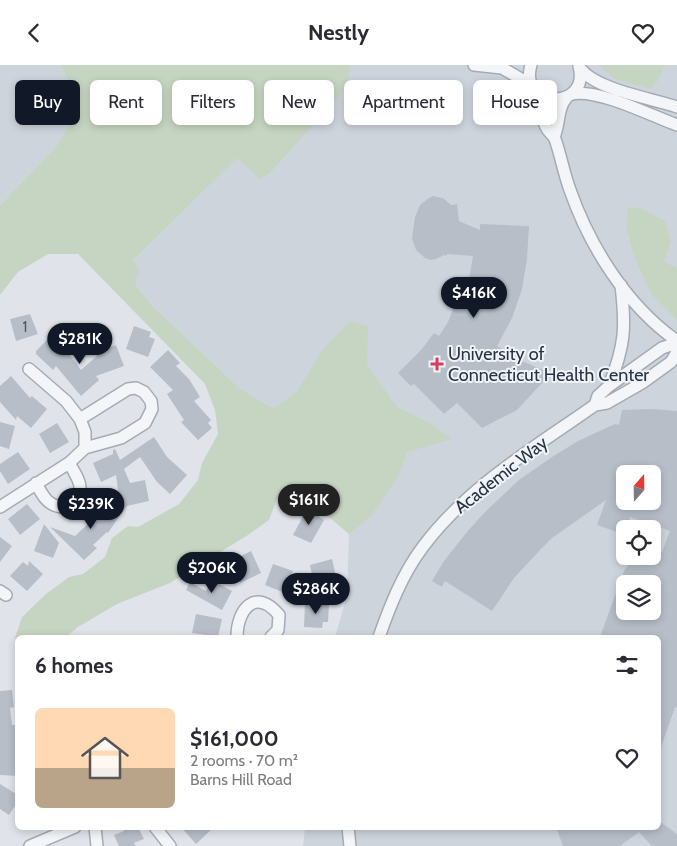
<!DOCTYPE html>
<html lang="en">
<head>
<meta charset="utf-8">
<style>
	:root { --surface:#fff; --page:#f2f2f3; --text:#2b2b33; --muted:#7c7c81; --line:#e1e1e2; --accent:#111827 }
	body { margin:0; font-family:Cabin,sans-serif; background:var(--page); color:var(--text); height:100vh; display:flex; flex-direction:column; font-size:19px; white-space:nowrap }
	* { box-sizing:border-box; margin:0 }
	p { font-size:16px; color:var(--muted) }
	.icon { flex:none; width:28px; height:28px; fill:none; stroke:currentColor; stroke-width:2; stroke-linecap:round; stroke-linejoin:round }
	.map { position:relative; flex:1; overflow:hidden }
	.details { position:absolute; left:15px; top:570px; width:646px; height:195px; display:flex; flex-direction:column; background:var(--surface); border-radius:8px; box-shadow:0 2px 8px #0003 }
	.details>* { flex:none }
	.top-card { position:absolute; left:15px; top:15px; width:648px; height:45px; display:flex; gap:10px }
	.needle { width:32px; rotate:20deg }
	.buttons { position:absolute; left:616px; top:400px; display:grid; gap:10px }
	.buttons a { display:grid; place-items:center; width:45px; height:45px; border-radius:8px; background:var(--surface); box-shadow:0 2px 8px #0003; font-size:25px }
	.price { position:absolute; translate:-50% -42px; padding:0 11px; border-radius:18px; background:var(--accent); color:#fff; font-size:16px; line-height:32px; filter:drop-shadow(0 1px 2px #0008) }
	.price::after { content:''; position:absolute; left:50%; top:30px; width:15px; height:11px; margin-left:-8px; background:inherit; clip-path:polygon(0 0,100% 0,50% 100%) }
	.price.current { background:#222; color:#fff }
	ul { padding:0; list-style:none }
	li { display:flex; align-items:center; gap:15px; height:125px; padding:0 20px }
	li+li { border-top:1px solid var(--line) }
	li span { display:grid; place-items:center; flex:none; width:140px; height:100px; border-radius:8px; color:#555 }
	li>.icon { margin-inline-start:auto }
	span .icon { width:60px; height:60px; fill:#fffc; stroke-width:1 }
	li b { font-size:21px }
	h2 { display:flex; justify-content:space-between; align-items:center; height:60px; padding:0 20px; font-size:21px }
	.pill { padding:0 18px; border-radius:8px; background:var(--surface); box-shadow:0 2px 8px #0003; font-size:18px; line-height:45px }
	.pill.current { background:var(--accent); color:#fff }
	header { display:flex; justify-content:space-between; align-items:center; height:65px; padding:0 20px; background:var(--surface); font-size:22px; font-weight:700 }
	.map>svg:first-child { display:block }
	.built { fill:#ced4dc; fill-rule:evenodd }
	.green { fill:#c6d5c1 }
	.building { fill:#b7bec8; fill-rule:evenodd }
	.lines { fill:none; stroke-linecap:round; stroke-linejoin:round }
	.street-casing { stroke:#a5abb5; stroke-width:14 }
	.street { stroke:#f3f5f8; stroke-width:11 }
	.poi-dot { fill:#d73d5a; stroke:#f0f3f7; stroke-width:2 }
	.labels { text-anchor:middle; stroke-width:4; stroke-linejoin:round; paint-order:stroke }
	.number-label { font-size:15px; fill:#4b5564 }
	.poi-label { font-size:18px; fill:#273243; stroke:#f0f3f7; text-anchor:start }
	.street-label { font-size:18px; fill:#273243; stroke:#f0f3f7 }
</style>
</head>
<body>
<header><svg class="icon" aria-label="back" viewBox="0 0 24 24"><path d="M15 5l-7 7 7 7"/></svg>Nestly<svg class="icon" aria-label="heart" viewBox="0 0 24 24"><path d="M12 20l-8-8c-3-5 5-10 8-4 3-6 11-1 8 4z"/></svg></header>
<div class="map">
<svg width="677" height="781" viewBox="0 0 677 781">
	<rect width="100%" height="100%" fill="#e0e4ea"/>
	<path class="built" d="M0 0H61L74 29 71 58 55 83 0 140Z
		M88 0H677V781H303L305 763 659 762V572H335L347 531 349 468 98 188ZM625 409H652V436H625ZM625 464H652V491H625ZM625 519H652V546H625Z"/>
	<path class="green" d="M61 0H349L351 4 345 24 270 108 260 114 237 93 133 195 139 206 135 219 151 240 240 324 274 344 297 326 324 283 350 256 368 261 367 300 397 342 429 358 452 374 407 387 399 410 371 451 349 469 312 438 279 429 269 455 248 470 170 518 117 539 78 562 66 572H18L17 576 15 573 22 552 46 529 69 512 83 509 105 492 112 473 128 461 138 462 179 439 198 415 202 398 218 369 215 345 205 319 78 189H48L18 207 0 230V140L55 83 71 58 74 29Z
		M598 0H665L657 17 650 24 615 14Z
		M628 142 640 143 665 156 671 176 664 197 677 203V255L652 230 635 194 626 162Z"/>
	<path class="building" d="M433 131 443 133 451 140 457 139 459 156 480 165V159L529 161 527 194 522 224 512 253 497 281 517 294 548 307 542 318 517 345 482 363 457 338 444 349 414 319 411 321 398 308 422 284 434 268 439 271 448 257 461 224 466 225 470 209 473 191 447 189 446 191 444 190 436 194 431 195 425 193 416 185 412 173 415 152 420 140 429 133Z
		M30 249 38 269 16 276 10 254Z
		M134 261 151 267 149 272 155 274 148 292 126 284Z
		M48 274 53 278 56 276 68 288 81 305 97 291 96 287 116 280 124 301 96 311 99 315 81 331 56 301 53 305 36 289V286Z
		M168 285 180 298 176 301 189 314 200 332 194 336 211 355 208 358 212 363 198 375 181 357 184 355 167 329 173 325 150 302Z
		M11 311 30 333 32 331 47 344 31 363 17 351 16 355 0 337V321Z
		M652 344 677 346V643L675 642 660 685H659V572H600L624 506 630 498 639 491H652V488L662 487 670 466 630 452 627 461 623 459 620 468 597 460 606 435 552 473 541 484 514 513 492 546 445 516 442 522 432 516 444 496 467 467 484 448 519 415 552 392 578 376 615 359 619 360 622 345ZM625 409H652V436H625ZM625 519H652V546H625Z
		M0 357 15 361 9 384 0 381Z
		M57 358 69 377 50 388 39 369Z
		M154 372 167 392 187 410 170 429 157 417 140 392 124 404 130 418 145 415 149 436 127 441 121 449 116 410 101 417 93 398 113 389V385L115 384 120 395Z
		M18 387 30 404 8 419 0 406V399Z
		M98 435 120 450 108 468 107 467 93 480 97 483 84 495 50 462 75 471 91 456 86 453Z
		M27 439 40 454 20 470 8 454Z
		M308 442 321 449 319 452 324 455 311 478 293 470Z
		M44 459 59 478 53 493 34 486Z
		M0 472 12 481 0 497Z
		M251 486 261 508 240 518 232 501 237 499 235 494Z
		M332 494 336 511 332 512 333 519 315 523 310 500Z
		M29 496 43 509 27 526 10 511 23 497 28 501Z
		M273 499 293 506 285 528 265 520Z
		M212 515 232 526 222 545 186 525 190 517 206 526Z
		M305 538 329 539 328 557H323L322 563 304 562Z
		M196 549 222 554 218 572 192 568Z
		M12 625 14 642 10 643 12 660H18V711L0 710V626Z
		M0 719 18 730V736L9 750 0 744Z
		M659 756 677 769V781H652L639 767 620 781H563L556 762H659Z
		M123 762H138L144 774 134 778 136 781H119L114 770 124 766Z
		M181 762H214L196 779Z"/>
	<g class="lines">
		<defs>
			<path id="street" d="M474 0 502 3 533 21
				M531 0C518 44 591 46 579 1
				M579 2C595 25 651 33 677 42
				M535 25C540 37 541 51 546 62 548 67 553 69 555 74 561 91 564 109 570 125 590 182 627 241 677 276
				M572 29C597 23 652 51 677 60
				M554 72C560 58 557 43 567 32
				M29 304 66 336 80 354
				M609 321C625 280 626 263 621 220
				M595 340 598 331 609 321 662 283 677 278
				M36 418C43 432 49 443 67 442 88 426 80 417 69 398
				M0 442 69 398 85 383 121 373 145 358 152 344 151 336 144 327 136 323 128 324 80 354 85 367V383
				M0 526 6 530
				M237 572C237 544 256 522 279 550L278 565 271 572
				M379 572C390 541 402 510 422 483 467 422 534 383 595 340L607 338 642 318 671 297 677 287
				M95 762 97 781
				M155 762 170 781
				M348 762 350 781
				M30 781 75 762"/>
		</defs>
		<use href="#street" class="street-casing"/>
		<use href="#street" class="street"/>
	</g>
	<path class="poi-dot" d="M434.5 291.5h5v5h5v5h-5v5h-5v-5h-5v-5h5z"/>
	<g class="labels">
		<g class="number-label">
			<text x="25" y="267">1</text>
		</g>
		<g class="poi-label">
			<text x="448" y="295">University of<tspan x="448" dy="21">Connecticut Health Center</tspan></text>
		</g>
		<g class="street-label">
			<text transform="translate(501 410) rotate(-38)" y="6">Academic Way</text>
		</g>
	</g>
</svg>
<div class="buttons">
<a><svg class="needle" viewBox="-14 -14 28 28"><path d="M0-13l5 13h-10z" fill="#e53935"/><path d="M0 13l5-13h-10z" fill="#7c7c81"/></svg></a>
<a><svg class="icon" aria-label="locate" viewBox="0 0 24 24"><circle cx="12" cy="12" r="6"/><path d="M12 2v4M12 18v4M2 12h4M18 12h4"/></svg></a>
<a><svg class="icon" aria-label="layers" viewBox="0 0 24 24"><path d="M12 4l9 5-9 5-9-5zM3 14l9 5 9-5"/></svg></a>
</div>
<b class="price" style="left:474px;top:254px">$416K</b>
<b class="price" style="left:80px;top:300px">$281K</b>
<b class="price current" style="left:309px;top:461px">$161K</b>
<b class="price" style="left:91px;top:465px">$239K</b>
<b class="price" style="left:212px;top:529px">$206K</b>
<b class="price" style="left:316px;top:550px">$286K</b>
<div class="top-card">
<a class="pill current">Buy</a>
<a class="pill">Rent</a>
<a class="pill">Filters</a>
<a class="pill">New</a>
<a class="pill">Apartment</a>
<a class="pill">House</a>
</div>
<section class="details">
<h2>6 homes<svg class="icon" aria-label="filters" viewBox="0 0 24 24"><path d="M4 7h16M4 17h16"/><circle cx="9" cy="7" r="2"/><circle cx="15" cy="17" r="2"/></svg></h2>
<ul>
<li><span style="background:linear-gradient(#ffd9b3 60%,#b9a48a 0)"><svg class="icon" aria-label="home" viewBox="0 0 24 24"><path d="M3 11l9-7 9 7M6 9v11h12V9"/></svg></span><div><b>$161,000</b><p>2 rooms · 70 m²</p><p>Barns Hill Road</p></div><svg class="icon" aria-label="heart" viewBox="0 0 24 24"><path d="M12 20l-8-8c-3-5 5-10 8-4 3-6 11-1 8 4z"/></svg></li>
</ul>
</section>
</div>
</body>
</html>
